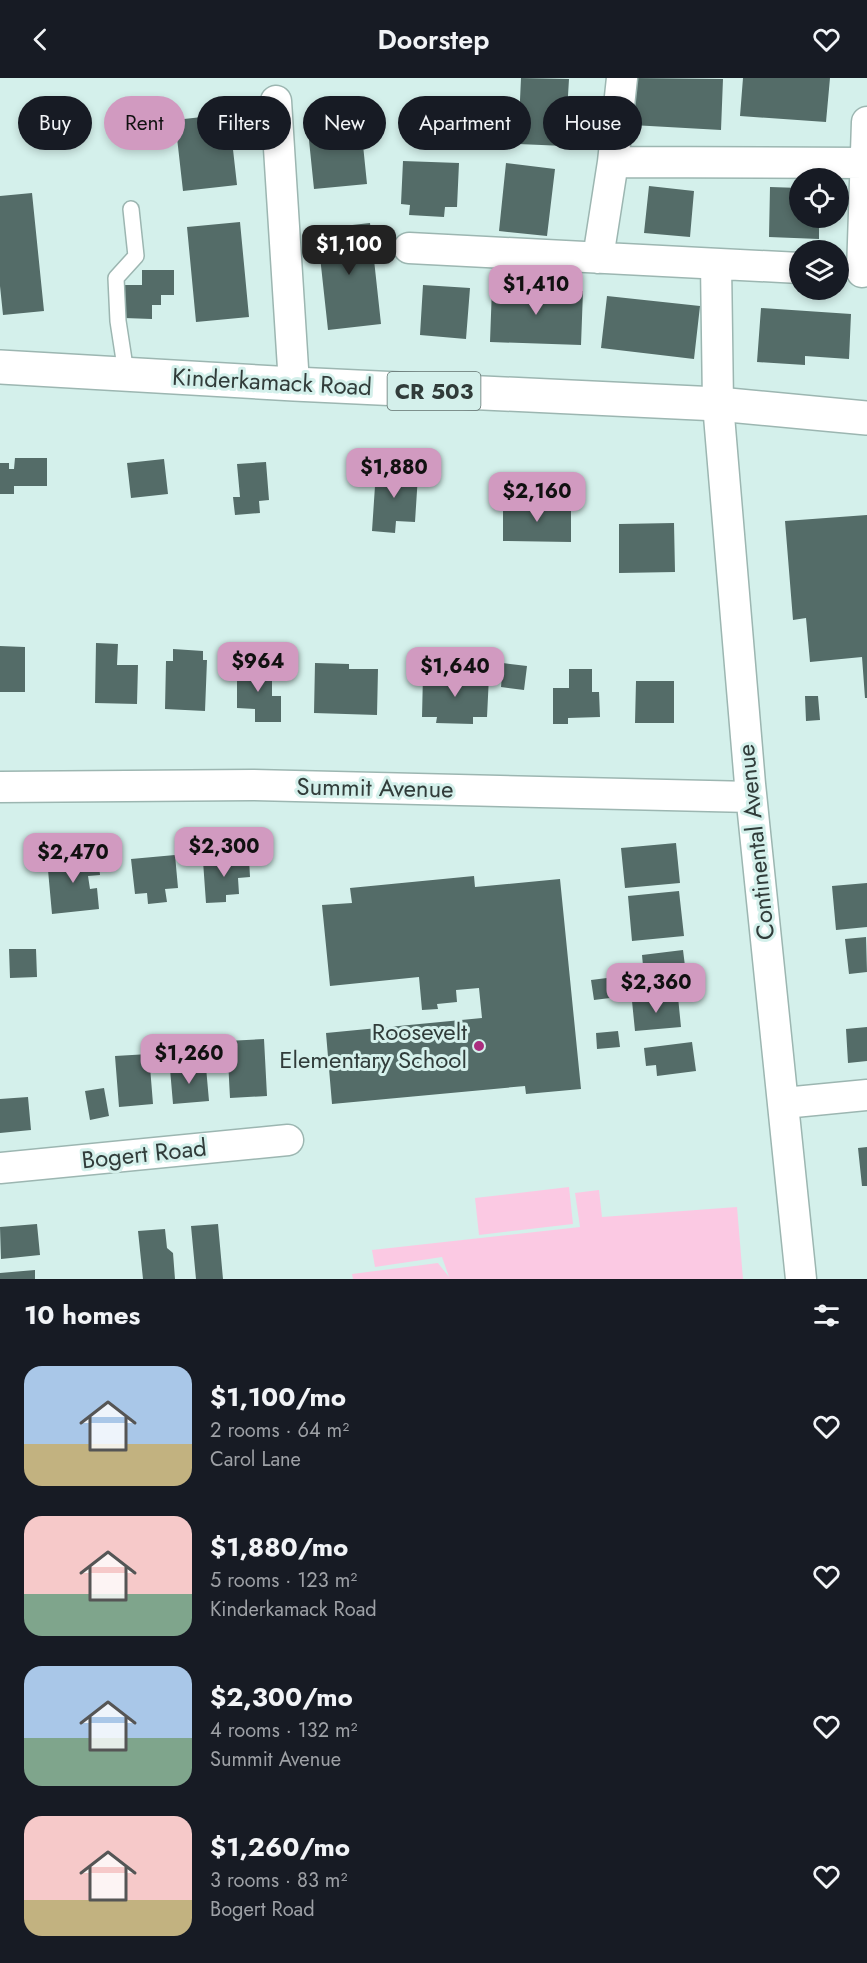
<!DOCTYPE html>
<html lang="en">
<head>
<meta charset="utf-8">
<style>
	:root { --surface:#171b24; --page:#20242c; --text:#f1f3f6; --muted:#9ea1a6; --accent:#d19ac0 }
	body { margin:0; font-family:Jost,sans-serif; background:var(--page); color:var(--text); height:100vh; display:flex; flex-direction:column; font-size:22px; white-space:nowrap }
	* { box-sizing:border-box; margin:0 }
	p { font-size:20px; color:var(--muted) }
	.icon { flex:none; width:33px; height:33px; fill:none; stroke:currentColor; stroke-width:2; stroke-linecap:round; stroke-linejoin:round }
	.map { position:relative; height:1201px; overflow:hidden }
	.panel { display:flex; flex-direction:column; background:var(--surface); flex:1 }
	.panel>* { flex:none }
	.hud { position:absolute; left:18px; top:18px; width:831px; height:54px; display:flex; gap:12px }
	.tools { position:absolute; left:789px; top:90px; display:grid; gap:12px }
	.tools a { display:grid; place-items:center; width:60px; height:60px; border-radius:50%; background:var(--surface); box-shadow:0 3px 9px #0003; font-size:30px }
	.price { position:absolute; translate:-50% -51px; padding:0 14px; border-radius:12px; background:var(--accent); color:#111; font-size:20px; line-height:39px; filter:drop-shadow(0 2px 3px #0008) }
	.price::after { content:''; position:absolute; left:50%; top:36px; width:18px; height:14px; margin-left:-9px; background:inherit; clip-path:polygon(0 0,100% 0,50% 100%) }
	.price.selected { background:#222; color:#fff }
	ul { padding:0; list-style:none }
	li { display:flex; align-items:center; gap:18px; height:150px; padding:0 24px }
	li span { display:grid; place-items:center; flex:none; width:168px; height:120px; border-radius:18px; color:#555 }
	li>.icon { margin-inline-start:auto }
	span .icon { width:72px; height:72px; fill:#fffc; stroke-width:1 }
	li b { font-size:26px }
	h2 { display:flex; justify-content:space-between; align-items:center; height:72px; padding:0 24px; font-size:26px }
	.pill { padding:0 21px; border-radius:27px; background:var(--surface); box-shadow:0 3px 9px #0003; font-size:21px; line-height:54px }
	.pill.selected { background:var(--accent); color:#111 }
	header { display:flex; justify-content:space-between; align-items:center; height:78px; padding:0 24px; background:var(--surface); font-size:27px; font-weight:600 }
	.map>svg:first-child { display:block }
	.green { fill:#fbc9e3 }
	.building { fill:#546c68 }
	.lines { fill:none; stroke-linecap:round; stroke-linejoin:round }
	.service-casing { stroke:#9cb6b1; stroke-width:18 }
	.minor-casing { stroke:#9cb6b1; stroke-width:33 }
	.primary-casing { stroke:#9cb6b1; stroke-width:36 }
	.service { stroke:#fff; stroke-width:15 }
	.minor { stroke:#fff; stroke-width:30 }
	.primary { stroke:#fff; stroke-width:33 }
	.poi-dot { fill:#aa2d7e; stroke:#d4f0eb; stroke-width:2 }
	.labels { text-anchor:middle; stroke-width:6; stroke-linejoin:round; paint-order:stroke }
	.shield { fill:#d4f0eb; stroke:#62726f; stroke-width:1.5 }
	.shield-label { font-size:22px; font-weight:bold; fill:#313c3a }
	.street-label { font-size:24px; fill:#313c3a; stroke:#d4f0eb }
	.poi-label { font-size:24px; fill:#313c3a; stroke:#d4f0eb; text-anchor:end }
</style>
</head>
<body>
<header><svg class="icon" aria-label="back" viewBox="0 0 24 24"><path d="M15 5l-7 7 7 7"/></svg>Doorstep<svg class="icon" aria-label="heart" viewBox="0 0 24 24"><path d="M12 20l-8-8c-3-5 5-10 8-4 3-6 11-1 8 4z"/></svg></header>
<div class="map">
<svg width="867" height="1201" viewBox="0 0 867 1201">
	<rect width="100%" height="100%" fill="#d4f0eb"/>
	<path class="green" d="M569 1109 573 1146 479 1157 475 1120Z
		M599 1112 602 1139 737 1129 743 1201H353L352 1196 438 1185 449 1199 442 1179 375 1189 372 1172 580 1149 575 1115Z"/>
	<path class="building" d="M521 0 569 1 565 68 518 66Z
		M634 0 723 1 721 52 632 47Z
		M743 0H830L826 44 740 38Z
		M359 28 367 106 314 111 306 33Z
		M229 36 237 107 183 113 175 42Z
		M403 83 459 85 457 129H445L444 139 409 137 410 127 401 126Z
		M506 85 555 91 547 158 499 153Z
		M649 108 694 113 690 159 644 155Z
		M770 109 800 110V140H819V161L769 159Z
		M32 115 44 233 3 237 0 208V118Z
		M240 144 249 239 196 244 187 149Z
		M370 145 381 246 328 252 317 151Z
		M142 192H174V217H161V227H152V241L124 240V207H142Z
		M423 207 470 210 466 261 420 257Z
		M492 209 583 213 581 267 490 264Z
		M607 218 700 228 694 281 601 270Z
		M761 230 851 236 849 281 805 278V287L757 284Z
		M15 380H47V408H14V416H0V385H9V391H14Z
		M164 381 168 416 131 420 127 385Z
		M266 384 269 422 259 423 260 435 235 437 233 419H240L237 386Z
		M393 385 406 386V396L418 397 415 444 396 443 395 455 372 453 376 393H392Z
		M503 427H571V464L503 463Z
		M867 437V620H865L862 579 810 584 806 540 793 542 785 443Z
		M674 445 675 494 619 495V446Z
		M96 565 118 566 117 587H138L137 626 95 625Z
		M0 568 25 569V614H0Z
		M173 571 203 573V582H207L205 633 165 631 166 583H173Z
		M315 585 349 586V591H378L377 637 314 635Z
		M503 585 527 588 524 612 501 609Z
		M237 586H260V594H272V618H281V644H255V631L237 630Z
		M569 591H592V614H599L600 639 568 640V646H553V610H569Z
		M423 596 489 598 487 639H473V646L436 645 437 639H422Z
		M636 603H674V645H635Z
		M805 618H818L820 642 806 643Z
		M676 765 680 805 625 810 621 770Z
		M98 776 100 797 88 798 90 811 97 810 99 831 52 836 47 781Z
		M175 777 178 810 165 811 167 824 148 826 147 815 135 816 131 781Z
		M249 781 250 799 238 800 239 816 226 817V824L206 825 203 783Z
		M474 798 475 809 560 801 581 1011 526 1016 525 1008 332 1026 326 955 482 940 479 910 456 912 457 924 437 926 438 931 422 932 419 899 330 908 322 827 352 825 350 810Z
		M867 805V849L836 852 832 808Z
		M679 813 684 858 632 863 628 818Z
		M866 859 867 894 849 896 845 861Z
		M9 871H36L37 899 10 900Z
		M683 872 687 904 645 909 642 877Z
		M615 899 618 919 594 922 591 902Z
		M678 919 681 949 635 953 632 923Z
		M867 949V983L848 985 846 951Z
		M618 953 620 969 597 971 596 955Z
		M264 961 267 1018 230 1020 227 963Z
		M692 964 696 993 657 998 656 987 646 988 644 970Z
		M149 976 153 1026 119 1029 115 978Z
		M206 989 209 1023 173 1026 170 991Z
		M104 1010 109 1038 90 1042 85 1013Z
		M28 1019 31 1052 0 1055V1021Z
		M867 1069V1108H862L858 1070Z
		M37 1146 40 1177 1 1181 0 1149Z
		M218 1146 223 1201H196L191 1148Z
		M165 1151 167 1170 173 1175 175 1201H143L138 1153Z
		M35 1192V1201H0V1195Z"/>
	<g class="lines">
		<defs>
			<path id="service" d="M126 295 118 243 116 200 136 178 131 131"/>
			<path id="minor" d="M276 23 294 306
				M613 84 866 85
				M409 170 800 190
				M598 180 613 84 622 0
				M716 186 718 326 750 706 801 1201
				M862 194 867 44
				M0 709 253 707 751 719
				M784 1025 867 1017
				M0 1090 288 1062"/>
			<path id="primary" d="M0 289 294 306 718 326 867 340"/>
		</defs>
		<use href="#service" class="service-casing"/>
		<use href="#minor" class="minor-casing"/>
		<use href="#primary" class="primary-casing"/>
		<use href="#service" class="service"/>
		<use href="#minor" class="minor"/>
		<use href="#primary" class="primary"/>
	</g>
	<circle class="poi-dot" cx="479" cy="968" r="6"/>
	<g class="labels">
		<rect class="shield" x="387.5" y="294" width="93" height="38" rx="4.5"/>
		<g class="shield-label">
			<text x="434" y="321">CR 503</text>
		</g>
		<g class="street-label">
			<text transform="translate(272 304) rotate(3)" y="8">Kinderkamack Road</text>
			<text transform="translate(375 710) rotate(1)" y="8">Summit Avenue</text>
			<text transform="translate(756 764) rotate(-96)" y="8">Continental Avenue</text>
			<text transform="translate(144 1076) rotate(-6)" y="8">Bogert Road</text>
		</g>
		<g class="poi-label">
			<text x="467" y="962">Roosevelt<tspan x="467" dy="28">Elementary School</tspan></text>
		</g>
	</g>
</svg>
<div class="tools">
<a><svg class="icon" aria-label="locate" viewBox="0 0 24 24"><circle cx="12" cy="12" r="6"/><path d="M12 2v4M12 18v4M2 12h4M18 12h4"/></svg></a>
<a><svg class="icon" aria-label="layers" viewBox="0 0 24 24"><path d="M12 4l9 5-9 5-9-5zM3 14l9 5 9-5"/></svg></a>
</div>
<b class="price selected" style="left:349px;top:198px">$1,100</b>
<b class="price" style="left:536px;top:238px">$1,410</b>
<b class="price" style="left:394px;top:421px">$1,880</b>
<b class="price" style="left:537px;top:445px">$2,160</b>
<b class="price" style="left:258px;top:615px">$964</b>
<b class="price" style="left:455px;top:620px">$1,640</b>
<b class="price" style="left:224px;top:800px">$2,300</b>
<b class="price" style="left:73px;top:806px">$2,470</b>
<b class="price" style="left:656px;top:936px">$2,360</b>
<b class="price" style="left:189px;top:1007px">$1,260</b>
<div class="hud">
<a class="pill">Buy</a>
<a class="pill selected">Rent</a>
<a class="pill">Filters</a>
<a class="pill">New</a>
<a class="pill">Apartment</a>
<a class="pill">House</a>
</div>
</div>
<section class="panel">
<h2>10 homes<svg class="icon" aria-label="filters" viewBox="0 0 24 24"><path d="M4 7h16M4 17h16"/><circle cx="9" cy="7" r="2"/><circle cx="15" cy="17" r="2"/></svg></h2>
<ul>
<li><span style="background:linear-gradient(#a9c7e8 65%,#c2b280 0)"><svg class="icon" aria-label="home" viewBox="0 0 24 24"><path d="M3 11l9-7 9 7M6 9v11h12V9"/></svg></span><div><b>$1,100/mo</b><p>2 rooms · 64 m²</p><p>Carol Lane</p></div><svg class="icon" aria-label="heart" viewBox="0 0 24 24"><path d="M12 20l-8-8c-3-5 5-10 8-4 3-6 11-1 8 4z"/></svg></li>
<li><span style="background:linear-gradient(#f6c9c9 65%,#7fa58c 0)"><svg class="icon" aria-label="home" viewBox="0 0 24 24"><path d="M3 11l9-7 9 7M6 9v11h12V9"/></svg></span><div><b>$1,880/mo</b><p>5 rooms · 123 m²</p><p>Kinderkamack Road</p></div><svg class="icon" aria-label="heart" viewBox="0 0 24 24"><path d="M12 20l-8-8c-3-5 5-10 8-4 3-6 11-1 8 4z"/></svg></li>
<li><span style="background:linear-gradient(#a9c7e8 60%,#7fa58c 0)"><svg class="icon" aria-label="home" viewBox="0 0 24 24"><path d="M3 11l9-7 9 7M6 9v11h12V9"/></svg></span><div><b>$2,300/mo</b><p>4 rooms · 132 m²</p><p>Summit Avenue</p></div><svg class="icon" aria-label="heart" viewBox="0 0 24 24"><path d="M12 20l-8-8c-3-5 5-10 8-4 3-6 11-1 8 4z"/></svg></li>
<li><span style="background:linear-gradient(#f6c9c9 70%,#c2b280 0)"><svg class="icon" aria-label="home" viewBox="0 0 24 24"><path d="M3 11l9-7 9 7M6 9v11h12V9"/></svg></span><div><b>$1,260/mo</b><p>3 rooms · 83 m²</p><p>Bogert Road</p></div><svg class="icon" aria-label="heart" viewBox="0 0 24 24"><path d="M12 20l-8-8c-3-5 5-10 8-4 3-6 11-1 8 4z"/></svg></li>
</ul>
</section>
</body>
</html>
